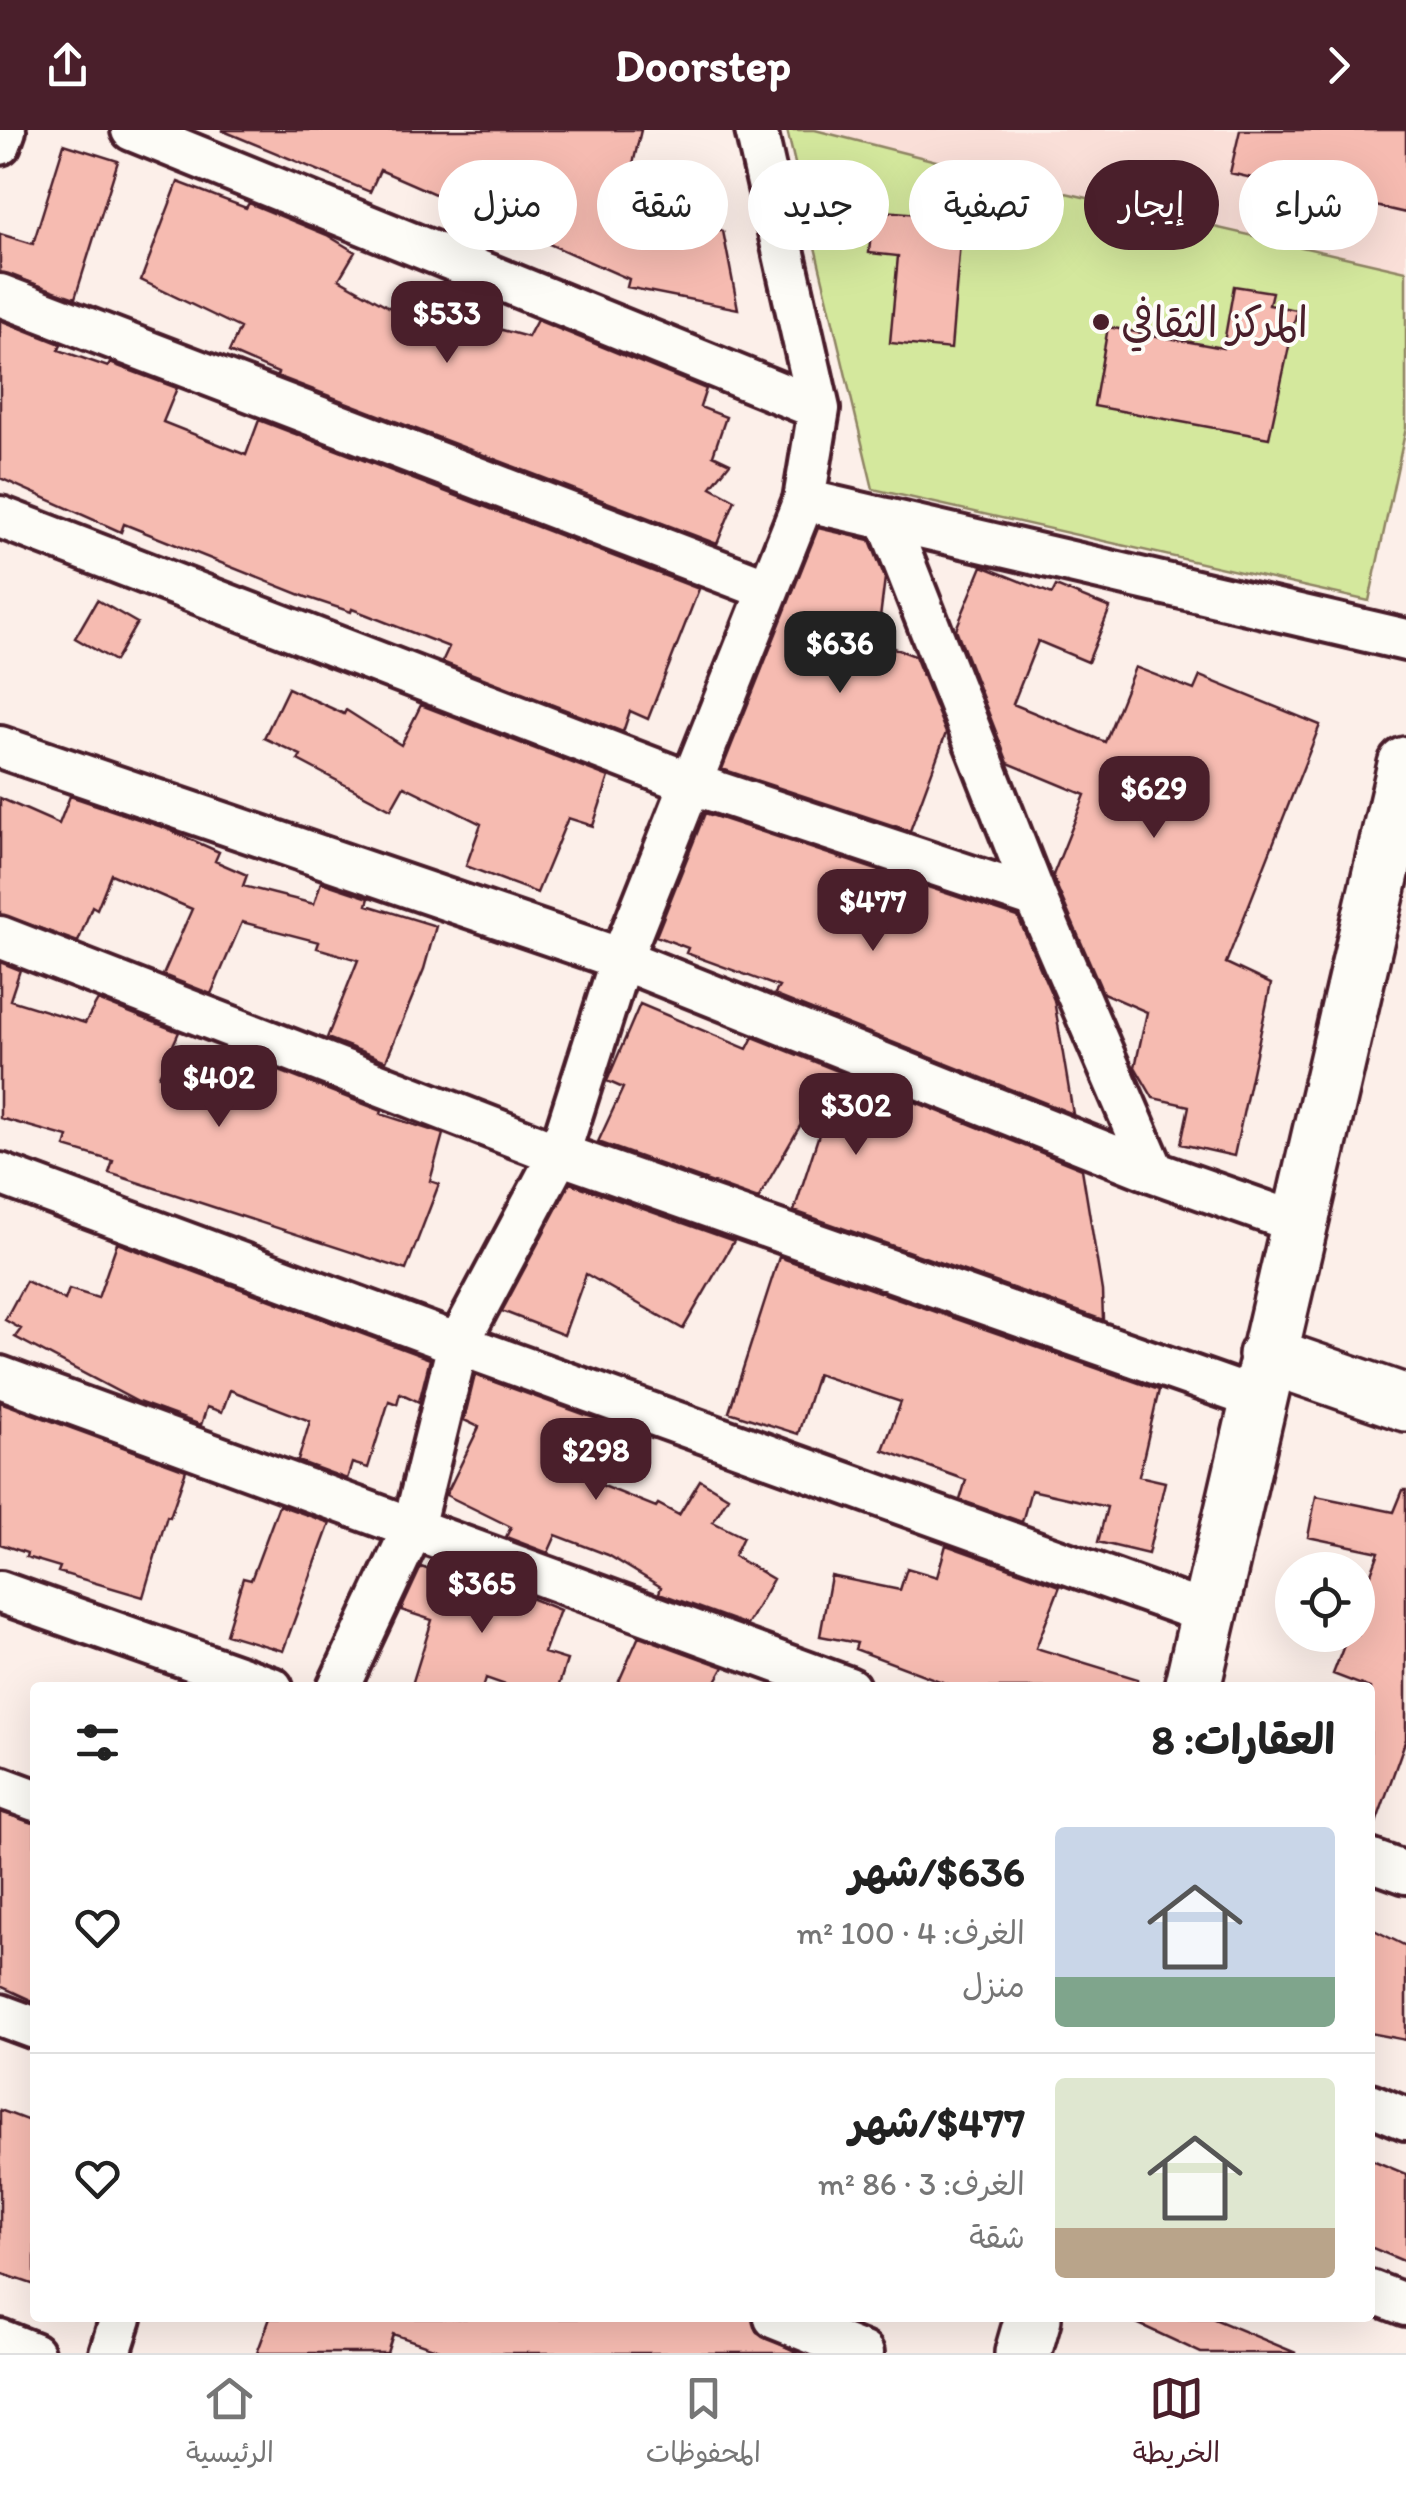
<!DOCTYPE html>
<html lang="ar">
<head>
<meta charset="utf-8">
<style>
	:root { --surface:#fff; --page:#f6f6f6; --text:#222; --muted:#767676; --line:#e0e0e0; --accent:#4a1f2b }
	body { margin:0; font-family:Itim,"Playpen Sans Arabic",sans-serif; background:var(--page); color:var(--text); direction:rtl; height:100vh; display:flex; flex-direction:column; font-size:38px; white-space:nowrap }
	* { box-sizing:border-box; margin:0 }
	p { font-size:32px; color:var(--muted) }
	.icon { flex:none; width:55px; height:55px; fill:none; stroke:currentColor; stroke-width:2; stroke-linecap:round; stroke-linejoin:round }
	.map { position:relative; flex:1; overflow:hidden; direction:ltr }
	.drawer { position:absolute; left:30px; top:1552px; width:1345px; height:640px; display:flex; flex-direction:column; background:var(--surface); border-radius:10px; box-shadow:0 10px 40px #0002; direction:rtl }
	.drawer>* { flex:none }
	.banner { position:absolute; left:30px; top:30px; width:1348px; height:90px; direction:rtl; display:flex; gap:20px }
	.controls { position:absolute; left:1275px; top:1422px; display:grid; gap:20px }
	.controls a { display:grid; place-items:center; width:100px; height:100px; border-radius:50%; background:var(--surface); box-shadow:0 10px 40px #0002; font-size:50px }
	.price { position:absolute; translate:-50% -85px; padding:0 22px; border-radius:20px; background:var(--accent); color:#fff; font-size:32px; line-height:65px; filter:drop-shadow(0 2px 5px #0008) }
	.price::after { content:''; position:absolute; left:50%; top:60px; width:30px; height:22px; margin-left:-15px; background:inherit; clip-path:polygon(0 0,100% 0,50% 100%) }
	.price.current { background:#222; color:#fff }
	ul { padding:0; list-style:none }
	li { display:flex; align-items:center; gap:30px; height:250px; padding:0 40px }
	li+li { border-top:2px solid var(--line) }
	li span { display:grid; place-items:center; flex:none; width:280px; height:200px; border-radius:10px; color:#555 }
	li>.icon { margin-inline-start:auto }
	span .icon { width:120px; height:120px; fill:#fffc; stroke-width:1 }
	li b { font-size:42px }
	h2 { display:flex; justify-content:space-between; align-items:center; height:120px; padding:0 40px; font-size:42px }
	.pill { padding:0 35px; border-radius:45px; background:var(--surface); box-shadow:0 10px 40px #0002; font-size:35px; line-height:90px }
	.pill.current { background:var(--accent); color:#fff }
	header { display:flex; justify-content:space-between; align-items:center; height:130px; padding:0 40px; background:var(--accent); color:#fff; font-size:45px; font-weight:700 }
	.tabs { display:flex; justify-content:space-around; align-items:center; height:140px; border-top:2px solid var(--line); background:var(--surface); font-size:28px; color:var(--muted) }
	.tabs a { display:grid; justify-items:center; gap:5px }
	.tabs .current { color:var(--accent) }
	.map>svg:first-child { display:block }
	.built { fill:#fadfd8 }
	.green { fill:#d4e89d; stroke:#8f8464; stroke-width:2.5 }
	.building { fill:#f6bbb1; stroke:#4a1f2b; stroke-width:2.5 }
	.lines { fill:none; stroke-linecap:round; stroke-linejoin:round }
	.minor-casing { stroke:#4a1f2b; stroke-width:48 }
	.secondary-casing { stroke:#4a1f2b; stroke-width:62 }
	.minor { stroke:#fdfcf7; stroke-width:40 }
	.secondary { stroke:#fdfcf7; stroke-width:55 }
	.poi-dot { fill:#4a1f2b; stroke:#fdfcf7; stroke-width:4 }
	.labels { text-anchor:middle; stroke-width:8; stroke-linejoin:round; paint-order:stroke }
	.poi-label { font-size:42px; fill:#4a1f2b; stroke:#fdfcf7; text-anchor:start }
</style>
</head>
<body>
<header><svg class="icon" aria-label="forward" viewBox="0 0 24 24"><path d="M9 5l7 7-7 7"/></svg>Doorstep<svg class="icon" aria-label="share" viewBox="0 0 24 24"><path d="M12 15V3M7 8l5-5 5 5M5 13v7h14v-7"/></svg></header>
<div class="map">
<svg width="1406" height="2223" viewBox="0 0 1406 2223">
	<rect width="100%" height="100%" fill="#fcefe9"/>
	<filter id="ink" filterUnits="userSpaceOnUse"><feTurbulence type="fractalNoise" baseFrequency=".01" numOctaves="2"/><feDisplacementMap in="SourceGraphic" scale="20" xChannelSelector="R" yChannelSelector="G"/><feConvolveMatrix kernelMatrix="1 2 1 2 8 2 1 2 1" color-interpolation-filters="sRGB"/></filter>
	<g filter="url(#ink)">
		<path class="built" d="M815 0H1406V141L1022 53Z"/>
		<path class="green" d="M787 0H815L1022 53 1406 141V298L1369 471 873 359Z"/>
		<path class="building" d="M221 0H641L626 64 723 101 738 179 627 157 629 149 380 40 370 62Z
			M1240 0H1406V83L1230 43Z
			M64 14 118 31 75 168 0 142V104L33 114Z
			M178 52 246 78 249 73 327 105 355 122 339 149 412 190 418 177 528 207 537 190 706 259 700 277 726 287 713 325 730 333 711 357 735 370 717 414 277 246 278 243 229 222 240 198 141 150Z
			M873 80 962 88 951 219 890 213 898 126 869 123Z
			M1234 156 1272 162 1269 175 1297 180 1269 308 1094 276 1108 197 1223 218Z
			M0 190 61 214 59 220 108 237 110 233 177 258 163 292 246 325 259 290 699 459 648 589 630 581 623 602 442 532 449 517 352 479 351 482 306 467 124 394 121 402 0 348Z
			M818 398 870 410 885 448 877 512 915 526 946 603 910 701 722 639Z
			M982 436 1052 464 1056 456 1110 478 1088 532 1038 511 1013 574 1105 612 1135 537 1194 560 1200 546 1320 595 1226 833 1271 854 1234 1026 1181 1014 1189 976 1153 968 1135 937 1147 882 1103 863 1058 759 1053 745 1085 665 1008 633 956 499Z
			M97 470 137 493 115 531 75 508Z
			M288 558 344 584 346 580 401 615 421 575 609 647 593 696 568 688 537 763 466 736 481 694 404 656 391 679 298 630 301 625 264 608Z
			M70 666 165 698 219 722 215 731 247 745 243 756 314 774 321 752 369 768 367 775 436 796 424 839 386 931 327 908 358 830 317 818 319 812 242 792 211 864 163 845 192 779 111 744 97 779 92 776 78 812 0 784V668L59 694Z
			M705 683 1018 787 1054 870 1073 984 774 865 779 857 686 823 688 818 656 806Z
			M0 832 20 840 10 870 85 893 98 870 179 902 159 946 230 963 243 927 382 981 381 984 443 1004 430 1051 439 1054 406 1140 109 1043 113 1031 65 1017 68 1007 0 988Z
			M640 874 747 919 753 907 1082 1039 1102 1161 1103 1190 794 1081 824 989 808 982 758 1069 598 1012 623 958 607 951Z
			M570 1053 734 1111 683 1199 586 1144 564 1205 502 1181Z
			M117 1113 430 1229 419 1272 400 1263 397 1274 389 1271 368 1338 352 1333 347 1349 298 1331 310 1291 230 1260 222 1282 207 1277 201 1295 138 1272 15 1207 21 1199 5 1190 26 1151 65 1170 69 1159 98 1168Z
			M779 1127 1159 1260 1139 1346 1165 1352 1148 1424 1098 1412 1107 1377 1031 1360 1022 1392 960 1370 966 1350 883 1320 901 1272 817 1244 798 1304 729 1282Z
			M475 1245 597 1289 591 1309 610 1317 596 1353 656 1377 658 1374 679 1385 700 1350 728 1367 713 1392 743 1407 734 1426 773 1449 747 1495 659 1463 661 1457 608 1425 556 1405 548 1423 506 1407 511 1397 446 1365 479 1297 464 1290Z
			M0 1272 186 1340 170 1387 167 1386 143 1467 58 1442 60 1437 26 1427 27 1423 0 1414Z
			M1403 1360H1406V1609L1375 1696 1370 1695V1558L1333 1544 1348 1505H1358V1479L1379 1422 1308 1407 1316 1366 1394 1382Z
			M279 1375 330 1393 283 1521 226 1504 243 1448 251 1450Z
			M946 1415 1060 1456 1036 1518 1138 1549 1136 1558H958L855 1519 857 1513 820 1506 831 1446 900 1460 907 1438 937 1447Z
			M421 1437 485 1459 488 1451 560 1480 544 1523 567 1530 558 1558H514L486 1548 483 1558H411L432 1490 401 1480Z
			M639 1506 724 1537 712 1558H616Z
			M0 1682 35 1693V1872L0 1856Z
			M1370 1798 1406 1816V1910L1370 1903Z
			M0 1980 35 1993V2155L0 2143Z
			M1370 2029 1406 2044V2132L1370 2117Z
			M270 2188H752L757 2203 799 2223H448L393 2204 387 2223H257Z
			M1126 2188H1212L1296 2223H1201Z"/>
		<g class="lines">
			<defs>
				<path id="minor" d="M132 0 819 279
					M0 14 5 0
					M0 165 767 459
					M804 370 1406 510
					M0 387 693 654 1036 768 1154 1042
					M887 389 1036 768
					M0 617 621 829 1154 1042 1298 1093
					M0 807 559 1024 1257 1269
					M0 1044 458 1214 1208 1484
					M0 1247 849 1558
					M0 1462 272 1558
					M338 1558 413 1398 458 1214 559 1024 621 829 804 370 819 279 756 0
					M0 1657 35 1670
					M1370 1730 1406 1743
					M0 1885 35 1898
					M1370 1974 1406 1989
					M1370 2161 1406 2175
					M775 2188 863 2223
					M0 2210 33 2223
					M110 2223 121 2188"/>
				<path id="secondary" d="M1267 1225 1406 1273
					M1192 1558 1406 635
					M1023 2223 1033 2188"/>
			</defs>
			<use href="#minor" class="minor-casing"/>
			<use href="#secondary" class="secondary-casing"/>
			<use href="#minor" class="minor"/>
			<use href="#secondary" class="secondary"/>
		</g>
	</g>
	<circle class="poi-dot" cx="1101" cy="192" r="10"/>
	<g class="labels">
		<g class="poi-label">
			<text x="1121" y="207">المركز الثقافي</text>
		</g>
	</g>
</svg>
<div class="controls">
<a><svg class="icon" aria-label="locate" viewBox="0 0 24 24"><circle cx="12" cy="12" r="6"/><path d="M12 2v4M12 18v4M2 12h4M18 12h4"/></svg></a>
</div>
<b class="price" style="left:447px;top:236px">$533</b>
<b class="price current" style="left:840px;top:566px">$636</b>
<b class="price" style="left:1154px;top:711px">$629</b>
<b class="price" style="left:873px;top:824px">$477</b>
<b class="price" style="left:219px;top:1000px">$402</b>
<b class="price" style="left:856px;top:1028px">$302</b>
<b class="price" style="left:596px;top:1373px">$298</b>
<b class="price" style="left:482px;top:1506px">$365</b>
<div class="banner">
<a class="pill">شراء</a>
<a class="pill current">إيجار</a>
<a class="pill">تصفية</a>
<a class="pill">جديد</a>
<a class="pill">شقة</a>
<a class="pill">منزل</a>
</div>
<section class="drawer">
<h2>العقارات: 8<svg class="icon" aria-label="filters" viewBox="0 0 24 24"><path d="M4 7h16M4 17h16"/><circle cx="9" cy="7" r="2"/><circle cx="15" cy="17" r="2"/></svg></h2>
<ul>
<li><span style="background:linear-gradient(#c9d6e8 75%,#7fa58c 0)"><svg class="icon" aria-label="home" viewBox="0 0 24 24"><path d="M3 11l9-7 9 7M6 9v11h12V9"/></svg></span><div><b>$636/شهر</b><p>الغرف: 4 · 100 m²</p><p>منزل</p></div><svg class="icon" aria-label="heart" viewBox="0 0 24 24"><path d="M12 20l-8-8c-3-5 5-10 8-4 3-6 11-1 8 4z"/></svg></li>
<li><span style="background:linear-gradient(#dfe7d0 75%,#b9a48a 0)"><svg class="icon" aria-label="home" viewBox="0 0 24 24"><path d="M3 11l9-7 9 7M6 9v11h12V9"/></svg></span><div><b>$477/شهر</b><p>الغرف: 3 · 86 m²</p><p>شقة</p></div><svg class="icon" aria-label="heart" viewBox="0 0 24 24"><path d="M12 20l-8-8c-3-5 5-10 8-4 3-6 11-1 8 4z"/></svg></li>
</ul>
</section>
</div>
<nav class="tabs">
<a class="current"><svg class="icon" aria-label="map" viewBox="0 0 24 24"><path d="M3 6l6-2 6 2 6-2v14l-6 2-6-2-6 2zM9 4v14M15 6v14"/></svg>الخريطة</a>
<a><svg class="icon" aria-label="saved" viewBox="0 0 24 24"><path d="M7 4h10v16l-5-4-5 4z"/></svg>المحفوظات</a>
<a><svg class="icon" aria-label="home" viewBox="0 0 24 24"><path d="M3 11l9-7 9 7M6 9v11h12V9"/></svg>الرئيسية</a>
</nav>
</body>
</html>
